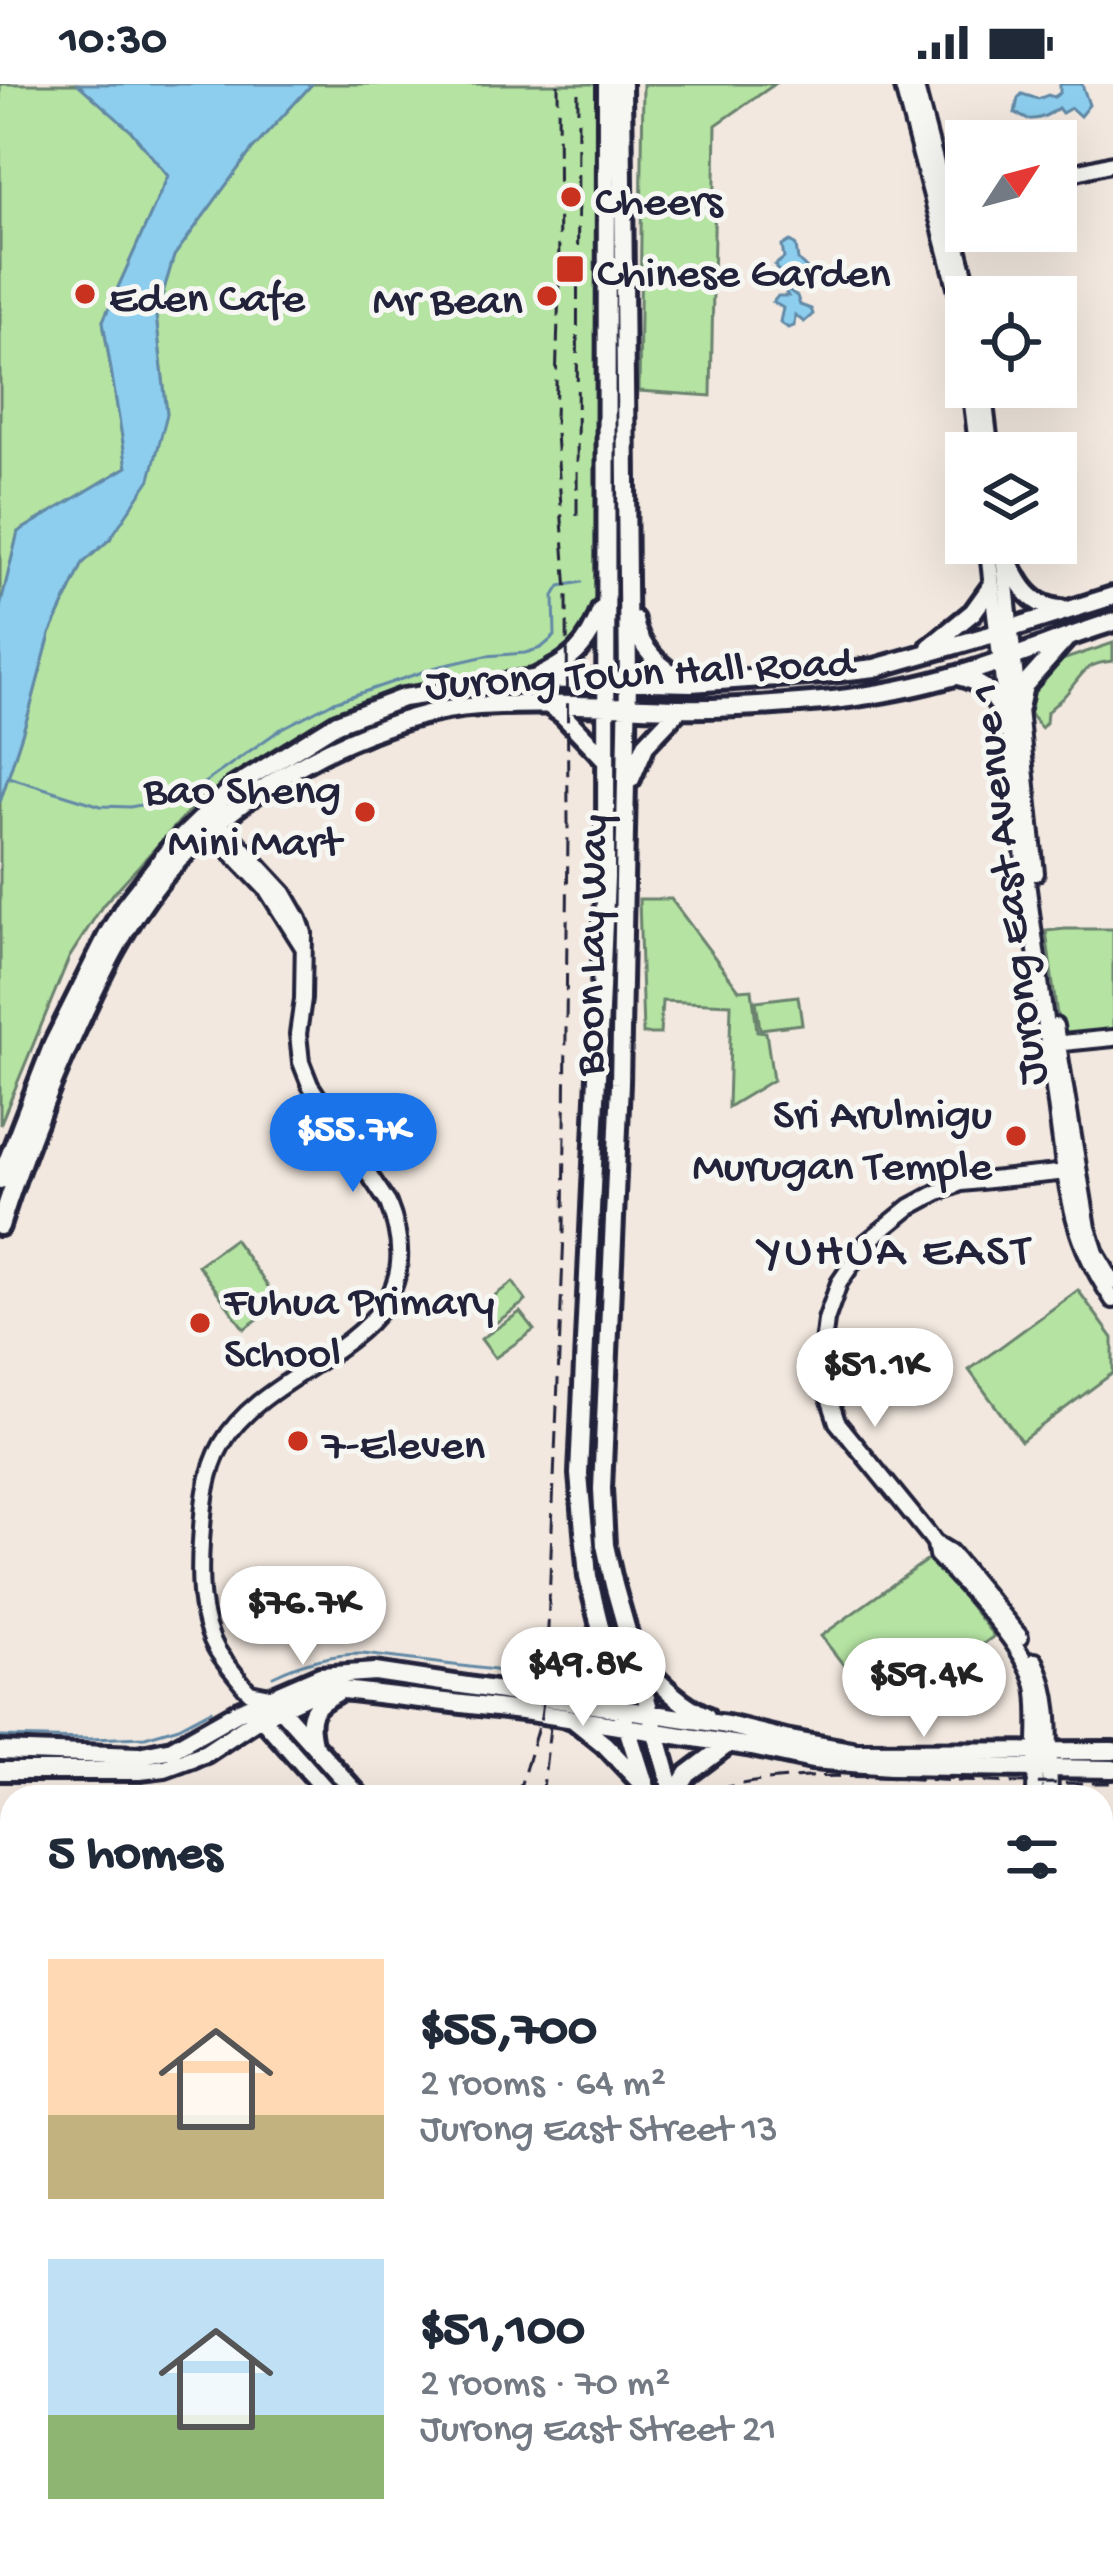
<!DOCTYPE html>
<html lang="en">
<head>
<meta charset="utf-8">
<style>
	:root { --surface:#fff; --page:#f2f2f3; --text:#1f2937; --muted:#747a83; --accent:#1a73e8 }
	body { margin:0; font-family:"Gochi Hand",sans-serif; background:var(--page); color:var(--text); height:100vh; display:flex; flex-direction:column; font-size:45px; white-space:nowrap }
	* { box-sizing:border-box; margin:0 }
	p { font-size:39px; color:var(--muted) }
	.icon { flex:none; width:66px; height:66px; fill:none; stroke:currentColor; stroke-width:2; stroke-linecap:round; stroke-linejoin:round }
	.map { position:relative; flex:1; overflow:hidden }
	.details { position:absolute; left:0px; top:1701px; width:1113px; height:771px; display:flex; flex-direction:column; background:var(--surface); border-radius:36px 36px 0 0; box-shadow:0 12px 48px #0002 }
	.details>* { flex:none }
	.needle { width:78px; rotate:54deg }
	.fabs { position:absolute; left:945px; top:36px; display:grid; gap:24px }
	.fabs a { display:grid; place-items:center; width:132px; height:132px; border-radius:0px; background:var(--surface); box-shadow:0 12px 48px #0002; font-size:60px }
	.price { position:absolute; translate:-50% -102px; padding:0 27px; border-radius:42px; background:#fff; color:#222; font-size:39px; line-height:78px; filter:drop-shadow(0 3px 6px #0008) }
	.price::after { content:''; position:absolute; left:50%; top:72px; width:36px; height:27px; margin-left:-18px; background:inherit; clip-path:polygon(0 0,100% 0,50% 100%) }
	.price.active { background:var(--accent); color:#fff }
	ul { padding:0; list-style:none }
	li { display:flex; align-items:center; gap:36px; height:300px; padding:0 48px }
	li span { display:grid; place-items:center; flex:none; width:336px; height:240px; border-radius:0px; color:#555 }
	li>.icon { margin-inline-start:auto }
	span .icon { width:144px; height:144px; fill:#fffc; stroke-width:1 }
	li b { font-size:51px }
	h2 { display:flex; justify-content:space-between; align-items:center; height:144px; padding:0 48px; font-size:51px }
	.status { display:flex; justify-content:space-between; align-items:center; height:84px; padding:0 60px; background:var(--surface); direction:ltr }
	.status svg { height:33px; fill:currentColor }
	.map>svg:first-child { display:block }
	.green { fill:#b4e3a2; stroke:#6b826e; stroke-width:3 }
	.water { fill:#8dceee; stroke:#6289a6; stroke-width:3 }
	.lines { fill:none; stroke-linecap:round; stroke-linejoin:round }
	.stream { stroke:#6289a6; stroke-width:3 }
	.minor-casing { stroke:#22223b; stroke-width:22 }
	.major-casing { stroke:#22223b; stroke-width:26 }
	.minor { stroke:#f6f6f2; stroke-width:14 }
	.major { stroke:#f6f6f2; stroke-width:16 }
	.rail { stroke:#22223b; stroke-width:3; stroke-dasharray:18 9; stroke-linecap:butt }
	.poi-dot { fill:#c8321e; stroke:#f6f6f2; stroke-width:4.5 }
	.labels { text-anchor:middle; stroke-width:10; stroke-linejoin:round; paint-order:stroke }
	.poi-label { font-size:45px; fill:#22223b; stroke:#f6f6f2; text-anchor:start }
	.street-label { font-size:45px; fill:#22223b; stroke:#f6f6f2 }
	.neighbourhood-label { font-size:48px; letter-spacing:3px; fill:#22223b; stroke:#f6f6f2 }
</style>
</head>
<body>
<div class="status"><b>10:30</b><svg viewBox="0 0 49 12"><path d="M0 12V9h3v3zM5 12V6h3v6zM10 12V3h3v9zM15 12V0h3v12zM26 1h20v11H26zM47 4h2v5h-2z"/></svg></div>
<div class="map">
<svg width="1113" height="2471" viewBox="0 0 1113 2471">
	<rect width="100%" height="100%" fill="#f2e8df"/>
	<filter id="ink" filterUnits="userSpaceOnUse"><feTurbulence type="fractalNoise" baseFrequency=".00833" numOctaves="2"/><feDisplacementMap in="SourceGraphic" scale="24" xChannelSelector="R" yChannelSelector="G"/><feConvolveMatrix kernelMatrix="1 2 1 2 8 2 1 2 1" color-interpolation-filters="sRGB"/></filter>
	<g filter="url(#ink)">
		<path class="green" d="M0 0H78L131 47 168 92 103 237 127 383 18 448 0 524Z
			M312 0H607V508L595 545 546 589 403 614 337 639 234 703 199 716 103 821 69 874 0 1041V718L30 625 50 550 83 479 110 455 167 330 156 232 174 171 251 67Z
			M643 0H775L716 41 711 312 639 307Z
			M1113 559V577C1086 580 1086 585 1070 605 1064 614 1054 621 1047 628L1046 639 1041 644 1025 624 1027 611 1056 578Z
			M639 815H671L739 906 752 905 757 947 766 948 773 996 728 1023 731 920 662 917 660 950H643Z
			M1065 845H1113V952L1057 960V932L1046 847Z
			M798 912 802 940 760 945 756 917Z
			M234 1155 280 1219 244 1245 198 1181Z
			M513 1198 526 1217 493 1241 480 1222Z
			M1078 1206 1113 1254V1289L1021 1357 969 1286Z
			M520 1228 534 1246 495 1274 481 1255Z
			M931 1473 994 1552 935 1597 919 1583 873 1619 821 1552Z
			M0 1787 12 1798V1886L0 1899Z
			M1101 2153 1113 2170V2278L1101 2262Z
			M1101 2275 1113 2291V2471L1099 2460Z"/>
		<path class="water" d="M78 0H312L251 67 174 172 156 232 167 330 150 395 110 455 83 479 50 550 30 625 0 718V524L18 448 127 383 103 237 168 92 131 47Z
			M1060 0H1082L1089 21 1080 32 1071 24 1062 29 1058 24C1051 30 1038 37 1027 35 1023 34 1020 31 1015 29L1018 14 1022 10 1038 15 1048 11 1054 13 1060 9Z
			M790 157 796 162 798 176 808 186 806 192 802 194 790 191 787 196V205L797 212 800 221 811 225 813 230 804 238 795 231 794 242 788 244 780 238 783 224 773 218 778 212H788L783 203 785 189 777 186 775 181 784 174 782 162Z"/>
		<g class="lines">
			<path class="stream" d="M8 693 101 722 130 723 177 714 197 704 281 645 331 619 437 583 486 572 525 569 541 564 555 552 554 512 560 502 582 498
				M273 1592C302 1578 331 1570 363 1570L559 1594C577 1588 581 1578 584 1560
				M0 1653 90 1655 145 1653 179 1643 211 1626"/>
			<defs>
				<path id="minor" d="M902 0 959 214 966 270
					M915 0 971 213
					M1056 93 1113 79
					M943 132 966 120
					M970 303 978 369
					M983 303 991 369
					M987 459 1016 713 1065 1089C1074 1141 1083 1171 1113 1216
					M1003 471 1036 789
					M220 740 284 809 299 835 304 849 303 915 298 950 301 978 310 1001 388 1119C445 1260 272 1272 222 1360 205 1389 203 1426 201 1458 199 1493 199 1535 217 1566 225 1579 236 1591 245 1603L250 1608 270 1612
					M205 752 222 759 267 806 303 863
					M1055 942 1088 1144 1096 1169 1113 1198
					M1053 960 1113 954
					M935 1459 950 1468 1020 1553
					M1035 1577C1056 1619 1048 1668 1050 1713
					M1035 1713C1035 1678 1040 1643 1036 1608 1031 1566 966 1503 937 1471L935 1459 929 1451 837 1338 827 1307 822 1269 826 1236 839 1199 867 1158 910 1123 936 1109 961 1099 1077 1087
					M0 2272 12 2271
					M0 2290H12
					M57 2471 59 2460
					M69 2471 70 2460
					M751 2471 752 2460
					M764 2471V2460"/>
				<path id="major" d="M607 0 606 794 579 1390 588 1493 617 1612 649 1713
					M622 0 628 597 620 999 602 1405 605 1461 614 1501 674 1713
					M1001 460C1013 488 1025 523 1061 525
					M634 536C638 562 661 586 685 596
					M930 563 973 528 991 503
					M958 592C986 599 995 613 1008 637
					M534 595C570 578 588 564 601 526
					M550 622 562 630 605 675
					M1019 624 1024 602 1065 556
					M631 695 646 660 680 624
					M0 1096 53 960 108 850 125 822 169 766 234 703 337 639 403 614 533 595 691 599 822 590 875 584 987 552 1113 512
					M0 1142C22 1072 49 1005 79 939 102 889 125 840 160 797 208 739 279 687 349 657 391 639 433 625 479 622 546 618 613 623 679 624 731 625 782 621 833 616 875 611 918 603 958 591 1011 576 1061 554 1113 538
					M638 1577C660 1599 678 1619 706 1632
					M554 1613C583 1600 592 1592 600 1561
					M274 1617 360 1713
					M256 1627 332 1713
					M574 1636 605 1661 642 1700
					M313 1660C307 1633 310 1622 336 1609
					M0 1667 138 1672 172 1665 239 1627 320 1592 375 1588 727 1641 785 1655 857 1668 1113 1667
					M0 1687H140L165 1684 206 1669 260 1633 314 1608 343 1606 530 1628 752 1663 812 1676 890 1682 1113 1685
					M674 1712 688 1690 728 1660
					M164 2460 180 2471
					M222 2460 260 2471
					M1017 2460 1036 2471
					M1057 2460 1072 2471
					M545 2471 547 2460
					M566 2471 569 2460
					M625 2471 670 2460
					M702 2471 738 2460"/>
			</defs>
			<use href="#minor" class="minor-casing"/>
			<use href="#major" class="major-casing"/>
			<use href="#minor" class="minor"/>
			<use href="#major" class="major"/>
			<path class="rail" d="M577 432 578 0
				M517 1713 541 1633 546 1593 564 1148 568 746 567 508 555 335 559 201 558 0
				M542 1713 550 1643
				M689 1713C792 1680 887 1696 992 1698 1033 1700 1073 1699 1113 1699
				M174 2471 177 2460
				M192 2471 196 2460
				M215 2471 219 2460
				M237 2471 242 2460"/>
		</g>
	</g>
	<g class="poi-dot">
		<circle cx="571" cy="113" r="12"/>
		<rect x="555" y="170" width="30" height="30" rx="6"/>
		<circle cx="85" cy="210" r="12"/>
		<circle cx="547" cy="212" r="12"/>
		<circle cx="365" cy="728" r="12"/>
		<circle cx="1016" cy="1052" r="12"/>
		<circle cx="200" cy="1239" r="12"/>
		<circle cx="298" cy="1357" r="12"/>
	</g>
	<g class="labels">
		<g class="poi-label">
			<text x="595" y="129">Cheers</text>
			<text x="597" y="201">Chinese Garden</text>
			<text x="109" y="226">Eden Cafe</text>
			<text x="523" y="228" text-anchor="end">Mr Bean</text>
			<text x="341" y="718" text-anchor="end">Bao Sheng<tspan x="341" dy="52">Mini Mart</tspan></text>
			<text x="992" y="1042" text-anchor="end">Sri Arulmigu<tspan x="992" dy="52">Murugan Temple</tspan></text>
			<text x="224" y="1229">Fuhua Primary<tspan x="224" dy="52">School</tspan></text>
			<text x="322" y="1373">7-Eleven</text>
		</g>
		<g class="street-label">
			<text transform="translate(639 585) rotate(-3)" y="16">Jurong Town Hall Road</text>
			<text transform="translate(1004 801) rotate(-97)" y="16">Jurong East Avenue 1</text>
			<text transform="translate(587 861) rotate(-89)" y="16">Boon Lay Way</text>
		</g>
		<g class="neighbourhood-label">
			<text x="896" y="1179">YUHUA EAST</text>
		</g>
	</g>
</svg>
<div class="fabs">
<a><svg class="needle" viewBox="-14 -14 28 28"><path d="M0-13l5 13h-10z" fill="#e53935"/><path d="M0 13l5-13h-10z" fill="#747a83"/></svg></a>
<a><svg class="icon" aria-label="locate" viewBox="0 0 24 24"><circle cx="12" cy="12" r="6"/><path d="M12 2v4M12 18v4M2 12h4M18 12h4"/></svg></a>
<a><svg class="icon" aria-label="layers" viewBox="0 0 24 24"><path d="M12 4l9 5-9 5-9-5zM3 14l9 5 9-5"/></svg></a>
</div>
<b class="price active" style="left:353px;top:1111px">$55.7K</b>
<b class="price" style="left:875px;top:1346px">$51.1K</b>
<b class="price" style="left:303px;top:1584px">$76.7K</b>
<b class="price" style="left:583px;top:1645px">$49.8K</b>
<b class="price" style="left:924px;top:1656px">$59.4K</b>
<section class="details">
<h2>5 homes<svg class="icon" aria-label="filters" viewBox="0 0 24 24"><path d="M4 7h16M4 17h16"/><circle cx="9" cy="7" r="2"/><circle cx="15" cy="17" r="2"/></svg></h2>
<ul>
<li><span style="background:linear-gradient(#ffd9b3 65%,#c2b280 0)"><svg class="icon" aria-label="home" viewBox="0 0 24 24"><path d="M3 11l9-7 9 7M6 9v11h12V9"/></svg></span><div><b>$55,700</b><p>2 rooms · 64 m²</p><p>Jurong East Street 13</p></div></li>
<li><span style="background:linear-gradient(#bfe0f5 65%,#8fb573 0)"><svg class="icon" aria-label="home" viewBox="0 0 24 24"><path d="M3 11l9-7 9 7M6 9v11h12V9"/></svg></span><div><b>$51,100</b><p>2 rooms · 70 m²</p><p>Jurong East Street 21</p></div></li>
</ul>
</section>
</div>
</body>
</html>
